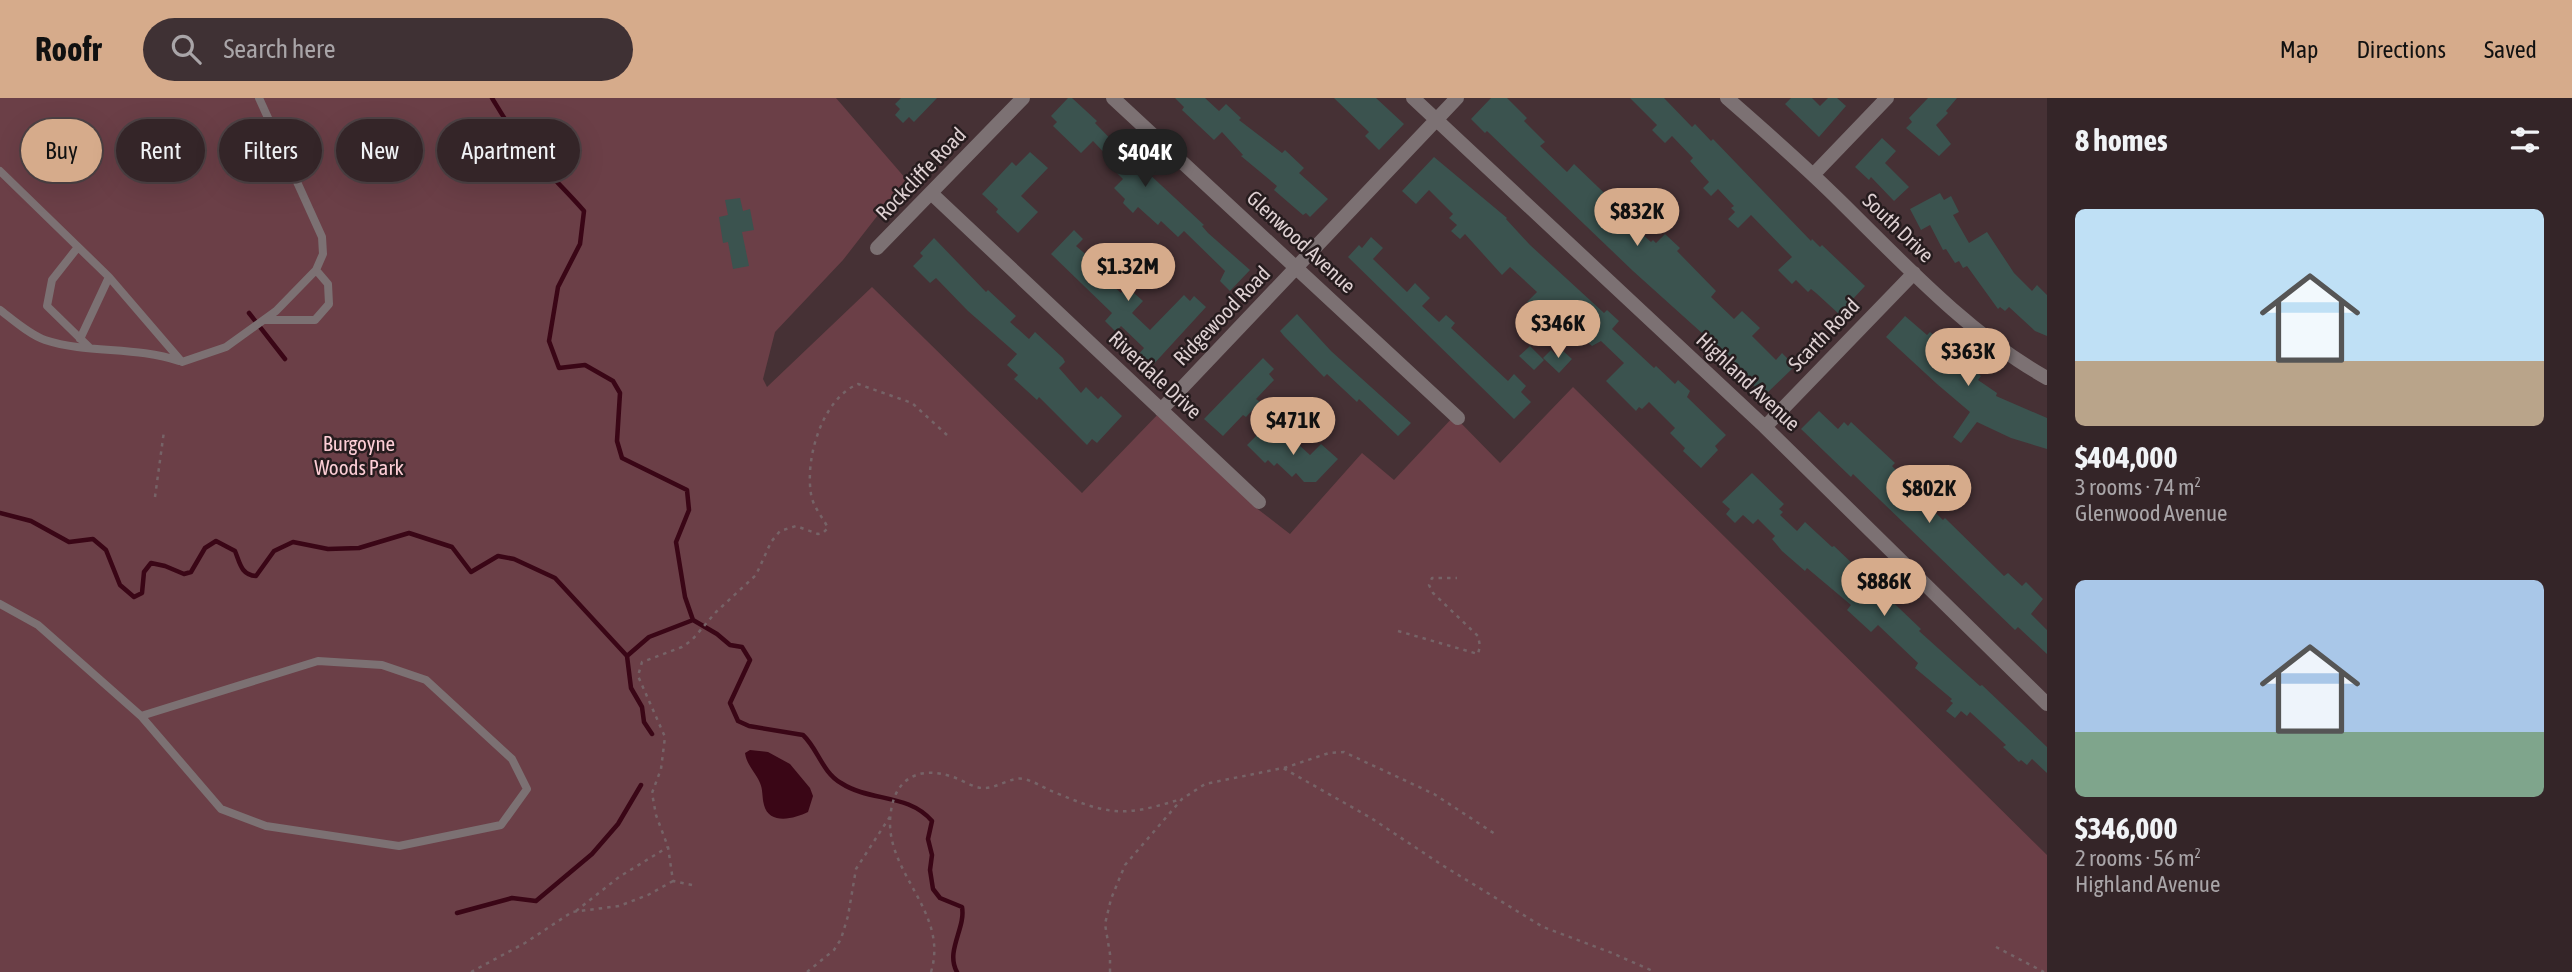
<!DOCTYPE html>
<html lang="en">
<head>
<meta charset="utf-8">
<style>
	:root { --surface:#342528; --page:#3f3134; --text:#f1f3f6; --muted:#a9a5a8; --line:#4e4245; --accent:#d6ab8b }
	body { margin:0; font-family:"Asap Condensed",sans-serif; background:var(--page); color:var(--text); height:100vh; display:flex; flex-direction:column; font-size:26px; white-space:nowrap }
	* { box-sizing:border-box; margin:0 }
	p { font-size:23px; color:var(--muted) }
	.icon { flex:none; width:38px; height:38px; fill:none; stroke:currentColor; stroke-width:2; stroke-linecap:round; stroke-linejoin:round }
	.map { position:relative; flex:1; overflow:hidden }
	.details { display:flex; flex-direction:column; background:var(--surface); width:525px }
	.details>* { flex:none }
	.top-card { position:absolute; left:21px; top:21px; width:665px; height:63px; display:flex; gap:14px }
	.price { position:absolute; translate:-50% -60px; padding:0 16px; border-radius:24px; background:var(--accent); color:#111; font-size:23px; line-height:46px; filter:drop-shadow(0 2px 4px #0008) }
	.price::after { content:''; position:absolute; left:50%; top:42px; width:21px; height:16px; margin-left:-10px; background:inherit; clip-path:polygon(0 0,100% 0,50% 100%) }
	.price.on { background:#222; color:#fff }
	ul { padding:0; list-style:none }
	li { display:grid; align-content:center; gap:14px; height:371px; padding:0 28px }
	li span { display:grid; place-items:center; height:217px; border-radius:10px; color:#555 }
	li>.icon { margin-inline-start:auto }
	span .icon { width:126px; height:126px; fill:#fffc; stroke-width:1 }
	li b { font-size:30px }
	h2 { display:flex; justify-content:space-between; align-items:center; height:84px; padding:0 28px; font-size:30px }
	.tag { padding:0 24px; border-radius:32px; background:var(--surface); box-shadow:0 7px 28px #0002,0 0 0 2px var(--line); font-size:24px; line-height:63px }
	.tag.on { background:var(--accent); color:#111 }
	header { display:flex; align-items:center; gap:42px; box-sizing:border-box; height:98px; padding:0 35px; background:var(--accent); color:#111 }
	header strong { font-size:33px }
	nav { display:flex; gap:38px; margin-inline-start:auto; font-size:24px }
	.search { width:490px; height:63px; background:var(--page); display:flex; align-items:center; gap:18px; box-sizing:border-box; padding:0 24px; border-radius:38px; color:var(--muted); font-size:26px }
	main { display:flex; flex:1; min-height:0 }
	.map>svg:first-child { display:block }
	.green { fill:#6b3f47 }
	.water { fill:#3a0616 }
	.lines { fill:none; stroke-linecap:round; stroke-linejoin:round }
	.stream { stroke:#3a0616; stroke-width:4.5 }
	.building { fill:#3b534f }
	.path { stroke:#766367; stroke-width:2.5; stroke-dasharray:3.5 5; stroke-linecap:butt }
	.service { stroke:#7c7173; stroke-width:8 }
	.minor { stroke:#7c7173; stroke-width:14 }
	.labels { text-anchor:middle; stroke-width:5; stroke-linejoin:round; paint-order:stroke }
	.street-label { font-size:21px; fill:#ded0d2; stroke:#261c1e }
	.park-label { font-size:21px; fill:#fdced6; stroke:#261c1e }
</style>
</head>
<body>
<header>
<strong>Roofr</strong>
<div class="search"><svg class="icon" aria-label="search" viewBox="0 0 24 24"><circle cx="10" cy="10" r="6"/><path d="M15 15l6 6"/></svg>Search here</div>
<nav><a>Map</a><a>Directions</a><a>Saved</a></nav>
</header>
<main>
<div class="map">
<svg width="2047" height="874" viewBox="0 0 2047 874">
	<rect width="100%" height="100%" fill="#463135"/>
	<path class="green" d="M0 0H836L906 81 843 162 775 234 763 281 767 289 872 189 1082 395 1162 312 1255 409 1290 436 1362 355 1394 382 1454 318 1500 365 1573 289 2047 757V874H0Z"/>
	<path class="water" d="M750 652 768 654 790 666 810 690 813 698 808 714C794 721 769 727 764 707 762 700 763 691 760 685 755 673 747 668 745 655Z"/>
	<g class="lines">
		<path class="stream" d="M492 0C503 18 513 36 527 51 545 73 566 92 584 113L580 146 558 189 549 243 559 270 585 267 613 283 620 295 617 343 622 360 687 392 689 412 676 444 685 499 693 522 717 536 730 547 742 549 750 562 730 605 738 623 749 628 803 637C818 651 822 674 841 685 870 704 908 695 932 723L928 741 932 757 930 772 933 791 940 800 962 809C966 830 945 853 957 874
			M249 215 285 261
			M0 415 31 423 69 444 93 441 106 452 120 487 134 499 142 495 144 474 151 465 165 468 184 476 191 474 205 450 216 443 235 453C240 465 241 477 256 478L274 453 293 444 328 451 359 450 409 435 452 449 471 474 498 458 514 461 555 480 627 558 649 539 693 522
			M627 558 631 590 642 609 644 624 652 636
			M457 815 512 800 536 803 592 756 618 726 641 687"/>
	</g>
	<path class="building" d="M901 0H937L914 24 909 19 903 25 895 17 900 11 895 6Z
		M1068 0H1072L1097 23 1095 25 1134 65 1139 60 1150 71 1147 74 1204 127 1202 128 1208 135 1250 172 1230 193 1220 183 1225 173 1184 133 1178 139 1161 123 1158 127 1138 109 1133 115 1123 105 1125 101 1114 90 1123 81 1111 69 1115 66 1093 43 1081 55 1053 28 1057 24 1051 18Z
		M1175 0H1205L1219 13 1226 6 1241 20 1239 22 1282 55 1285 52 1304 70 1299 75 1328 101 1310 119 1306 115 1303 117 1274 92 1277 88 1241 58 1243 57 1222 34 1214 42 1182 12 1184 9Z
		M1334 0H1376L1404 26 1379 52 1365 38 1369 34Z
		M1491 0H1507L1527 20 1524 23 1545 44 1540 48 1567 74 1574 66 1622 112 1625 109 1635 118 1629 124 1651 144 1653 142 1656 145 1665 136 1680 150 1677 153 1716 193 1711 199 1734 221 1742 213 1760 230 1752 238 1776 262 1782 255 1795 268 1766 296 1761 291 1759 293 1703 236 1633 173 1487 33 1485 35 1471 21Z
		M1630 0H1664L1692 29 1695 26 1711 43 1713 41 1811 143 1812 141 1820 149 1822 147 1865 188 1839 216 1816 195 1811 191 1808 194 1796 182 1792 186 1778 172 1792 159 1751 117 1738 130 1728 121 1735 114 1731 110 1734 108 1718 91 1711 98 1703 90 1709 84 1690 63 1693 60 1672 38 1665 45 1652 32 1657 27Z
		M1791 0H1812L1820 8 1828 0H1837L1846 8 1819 39 1785 6Z
		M1928 0H1957L1946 13 1948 15 1936 27 1951 46 1939 58 1906 30 1912 24 1909 20Z
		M1882 40 1896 53 1885 65 1909 89 1894 103 1871 79 1869 82 1855 69Z
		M1030 54 1048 70 1021 98 1038 114 1018 135 996 114 998 111 982 96 1012 64 1016 68Z
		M1434 59 1507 120 1506 121 1530 147 1604 215 1607 212 1619 223 1612 231 1654 270 1656 268 1675 286 1678 282 1690 293 1687 299 1726 337 1715 348 1718 352 1701 370 1683 353 1685 350 1670 335 1675 330 1649 304 1642 311 1639 309 1636 313 1606 283 1624 265 1601 243 1592 248 1548 208 1540 216 1527 204 1537 194 1510 169 1502 177 1465 136 1460 141 1451 133 1457 127 1449 120 1453 116 1429 92 1416 106 1402 93Z
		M1940 95 1944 102 1951 98 1959 114 1953 117 1969 145 1987 134 2014 175 2032 193 2037 187 2047 197V238L2035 233 2009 209 2005 213 2000 209 1998 211 1967 168 1963 170 1959 163 1955 165 1946 151 1943 152 1930 127 1921 132 1910 111Z
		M740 100 743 113 750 111 754 132 742 134 749 168 733 171 728 144 723 145 719 119 728 117 725 102Z
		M1074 132 1083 141 1076 148 1104 172 1100 176 1121 195 1126 188 1143 203 1132 215 1150 232 1184 197 1190 203 1194 198 1206 209 1151 269 1138 257 1144 250 1121 228 1116 234 1105 223 1112 215 1051 156Z
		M1371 139 1383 150 1373 161 1407 194 1415 185 1430 200 1422 208 1439 224 1446 217 1455 225 1451 230 1508 283 1514 276 1526 288 1521 294 1531 304 1514 321 1348 159 1359 147 1362 150Z
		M934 140 986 194 988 192 1016 218 1010 224 1029 241 1035 234 1063 260 1065 264 1059 270 1081 295 1086 289 1098 301 1101 298 1122 318 1097 345 1092 341 1087 347 1039 299 1037 302 1014 281 1018 277 1007 267 1017 256 968 213 936 180 930 185 913 168 923 158 920 155Z
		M1297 216 1331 253 1411 325 1398 338 1359 301 1357 304 1327 276 1324 279 1284 238 1280 233Z
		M1905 218 1927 237 1930 234 1981 278 1978 282 1997 295 1996 298 2047 320V351L2011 340 1977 324 1961 345 1953 339 1970 314 1937 286 1886 239Z
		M1530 248 1544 262 1534 272 1519 258Z
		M1561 251 1572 261 1559 275 1543 260 1551 252 1556 257Z
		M1263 260 1274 271 1269 276 1274 282 1256 301 1260 304 1246 319 1243 317 1223 338 1204 321Z
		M1819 313 1838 331 1844 324 1848 328 1851 324 1895 365 1892 368 1897 373 1895 375 1943 422 1945 420 2004 478 2008 475 2022 488 2026 484 2043 501 2031 516 2047 532V556L2018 529 2015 532 1853 376 1851 379 1801 331Z
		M1273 332 1281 340 1283 337 1295 349 1298 346 1310 357 1321 346 1338 361 1316 384H1304L1296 375 1292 379 1277 365 1274 368 1268 362 1265 365 1247 347 1260 334 1266 340Z
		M1752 375 1784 406 1779 411 1783 414 1780 417 1797 433 1805 424 1832 449 1834 448 1921 531 1919 533 1980 588 1982 587 2047 649V675L2032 661 2027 667 2021 662 2019 664 2003 649 2006 647 1970 614 1967 618 1961 613 1955 620 1946 613 1953 605 1950 603 1952 601 1915 570 1918 565 1878 527 1871 534 1847 512 1851 507 1807 470 1805 473 1782 453 1772 441 1775 438 1758 421 1753 426 1743 417 1735 425 1726 416 1730 411 1722 404Z"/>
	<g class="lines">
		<path class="path" d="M155 399 164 333
			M1398 533 1478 556 1480 548 1478 538 1433 495 1429 487 1432 480H1457
			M1284 670 1329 655 1344 654 1434 696 1495 736
			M692 787 673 783 668 749 656 717 652 695 661 671 665 639 638 578 642 564 682 549 692 542 716 514 756 477 771 444 780 433 796 428 818 436 823 435 828 430C822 418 813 409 811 396 805 360 822 301 858 286L912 305 947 337
			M576 813 619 779 668 749
			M1996 849 2044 874
			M471 874 525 845 572 814 619 808 648 797 673 783
			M807 874 834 852 841 841 848 818 856 771 891 717
			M931 874C950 812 881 773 891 713 896 678 922 668 953 679 962 682 974 690 983 690 997 691 1011 678 1024 681 1033 683 1041 688 1049 692 1069 700 1092 711 1115 713 1138 715 1160 707 1182 701
			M1110 874V856L1105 826 1111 801 1125 767 1182 701 1205 686 1283 670 1371 720 1442 767 1543 829 1612 855 1655 874"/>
		<path class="service" d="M0 73 109 179 182 264 226 249 276 213 316 172 323 156 322 139 259 0
			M78 149 52 182 47 208 90 250
			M0 212C13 222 30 237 45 242 88 256 136 248 179 263
			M264 222H315L329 206 328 186 316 172
			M80 241 109 179
			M0 506 38 527 141 618 221 711 266 728 399 748 501 727 527 691 512 661 426 582 382 567 318 563 141 618"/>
		<path class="minor" d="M1113 0 1458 320
			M1413 0 1765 329 2047 606
			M1727 0C1766 34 1805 68 1841 104 1903 165 1971 238 2047 280
			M1813 77 1887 0
			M931 95 1259 404
			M877 150 1023 0
			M1161 312 1457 0
			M1765 329 1914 175"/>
	</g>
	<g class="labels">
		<g class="street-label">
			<text transform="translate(921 76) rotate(-46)" y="7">Rockcliffe Road</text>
			<text transform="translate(1898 130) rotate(44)" y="7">South Drive</text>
			<text transform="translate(1301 144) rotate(43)" y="7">Glenwood Avenue</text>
			<text transform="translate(1222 218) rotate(-46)" y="7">Ridgewood Road</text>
			<text transform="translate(1824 237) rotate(-46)" y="7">Scarth Road</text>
			<text transform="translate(1155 277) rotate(43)" y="7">Riverdale Drive</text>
			<text transform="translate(1748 284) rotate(43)" y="7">Highland Avenue</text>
		</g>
		<g class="park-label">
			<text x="359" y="353">Burgoyne<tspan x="359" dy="24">Woods Park</tspan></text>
		</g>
	</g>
</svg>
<b class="price on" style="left:1145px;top:91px">$404K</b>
<b class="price" style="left:1637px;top:150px">$832K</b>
<b class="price" style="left:1128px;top:205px">$1.32M</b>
<b class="price" style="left:1558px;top:262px">$346K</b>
<b class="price" style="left:1968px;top:290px">$363K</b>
<b class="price" style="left:1293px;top:359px">$471K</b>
<b class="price" style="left:1929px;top:427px">$802K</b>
<b class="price" style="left:1884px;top:520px">$886K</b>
<div class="top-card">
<a class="tag on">Buy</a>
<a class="tag">Rent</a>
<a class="tag">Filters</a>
<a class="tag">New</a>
<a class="tag">Apartment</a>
</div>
</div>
<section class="details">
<h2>8 homes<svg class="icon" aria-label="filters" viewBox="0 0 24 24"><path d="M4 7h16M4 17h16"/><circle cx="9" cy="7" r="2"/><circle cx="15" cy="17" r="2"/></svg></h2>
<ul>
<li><span style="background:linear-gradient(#bfe0f5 70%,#b9a48a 0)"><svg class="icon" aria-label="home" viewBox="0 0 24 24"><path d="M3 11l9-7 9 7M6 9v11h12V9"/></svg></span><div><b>$404,000</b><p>3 rooms · 74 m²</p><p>Glenwood Avenue</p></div></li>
<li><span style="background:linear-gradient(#a9c7e8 70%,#7fa58c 0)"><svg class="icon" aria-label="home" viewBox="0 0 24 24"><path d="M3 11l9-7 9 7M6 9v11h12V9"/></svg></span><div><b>$346,000</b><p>2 rooms · 56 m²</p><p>Highland Avenue</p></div></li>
</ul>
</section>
</main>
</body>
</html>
